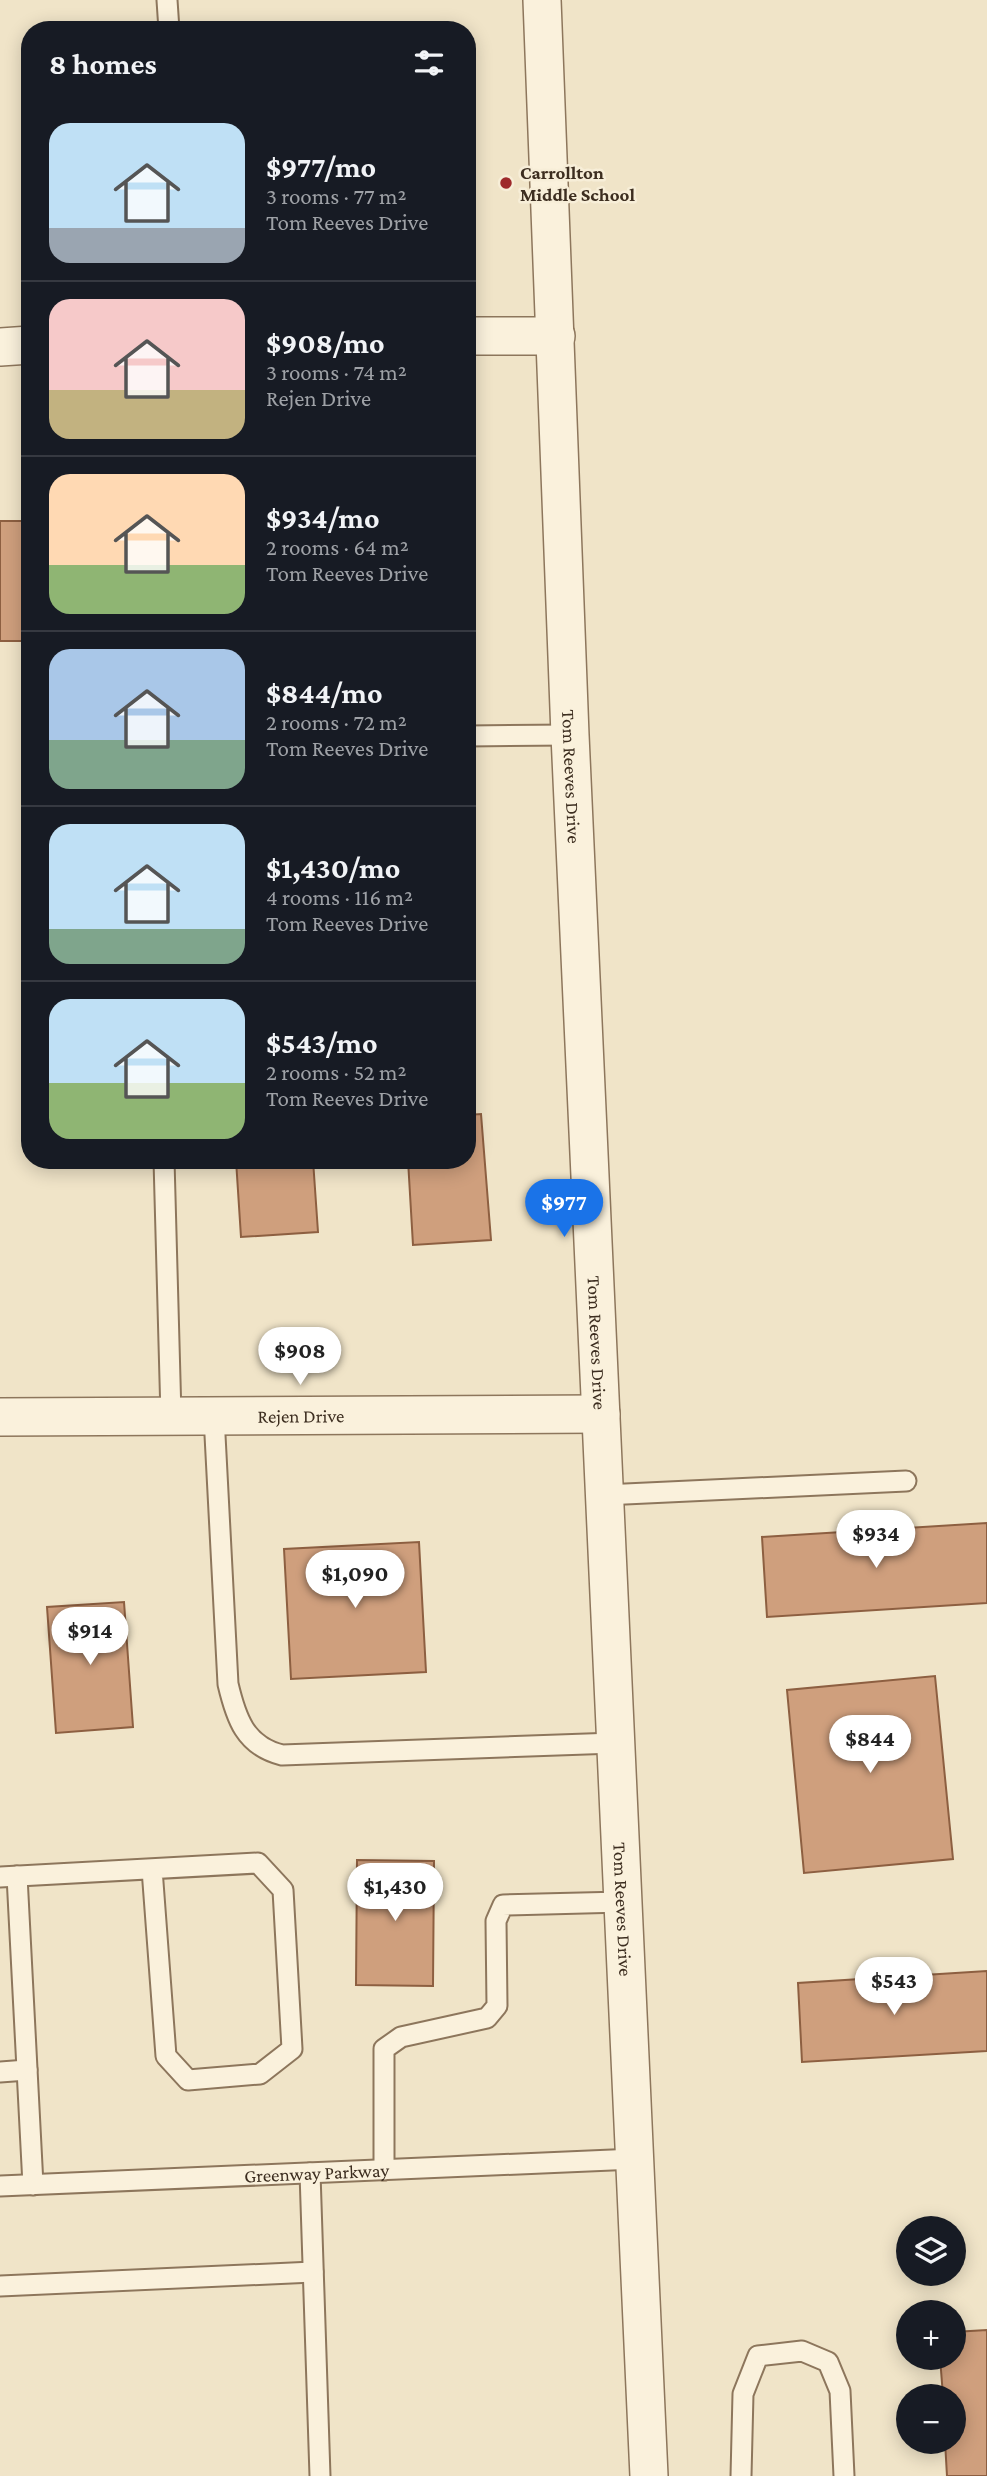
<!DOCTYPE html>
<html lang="en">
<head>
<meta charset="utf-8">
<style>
	:root { --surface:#171b24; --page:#242831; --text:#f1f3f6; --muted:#9ea1a6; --line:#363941; --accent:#1a73e8 }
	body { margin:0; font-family:"Crimson Pro",serif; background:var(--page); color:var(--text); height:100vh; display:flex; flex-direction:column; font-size:26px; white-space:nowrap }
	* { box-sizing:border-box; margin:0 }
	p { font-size:23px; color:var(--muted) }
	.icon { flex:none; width:38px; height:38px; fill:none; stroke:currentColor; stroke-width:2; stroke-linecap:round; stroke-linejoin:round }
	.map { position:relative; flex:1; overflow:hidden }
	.details { position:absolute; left:21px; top:21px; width:455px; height:1148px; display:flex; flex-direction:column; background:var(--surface); border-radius:28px; box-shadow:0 4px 18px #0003 }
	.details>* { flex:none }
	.tools { position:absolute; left:896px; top:2216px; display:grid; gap:14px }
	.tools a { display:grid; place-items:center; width:70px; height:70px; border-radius:50%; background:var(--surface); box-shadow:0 4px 18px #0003; font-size:35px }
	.price { position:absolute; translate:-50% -60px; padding:0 16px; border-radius:24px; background:#fff; color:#222; font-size:23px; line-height:46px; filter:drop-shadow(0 2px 4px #0008) }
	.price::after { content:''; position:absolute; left:50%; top:42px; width:21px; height:16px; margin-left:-10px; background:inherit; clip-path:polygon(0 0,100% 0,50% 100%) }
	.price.active { background:var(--accent); color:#fff }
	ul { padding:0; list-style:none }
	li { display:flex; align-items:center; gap:21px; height:175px; padding:0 28px }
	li+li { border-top:2px solid var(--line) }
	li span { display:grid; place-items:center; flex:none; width:196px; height:140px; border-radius:21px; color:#555 }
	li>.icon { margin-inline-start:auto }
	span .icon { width:84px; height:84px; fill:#fffc; stroke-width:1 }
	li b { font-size:30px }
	h2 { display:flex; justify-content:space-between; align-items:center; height:84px; padding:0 28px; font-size:30px }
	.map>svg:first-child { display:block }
	.building { fill:#cf9f7d; stroke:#8d5f41; stroke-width:2 }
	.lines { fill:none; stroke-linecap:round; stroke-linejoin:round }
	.service-casing { stroke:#8d765c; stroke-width:23 }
	.minor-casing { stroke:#8d765c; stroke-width:40 }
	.service { stroke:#faf1dc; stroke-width:19 }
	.minor { stroke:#faf1dc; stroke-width:37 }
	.poi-dot { fill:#9e2a2b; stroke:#f7eed8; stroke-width:2.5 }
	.labels { text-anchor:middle; stroke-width:5; stroke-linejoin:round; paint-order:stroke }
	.poi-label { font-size:19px; font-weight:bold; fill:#3d2e20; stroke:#f7eed8; text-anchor:start }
	.street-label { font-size:19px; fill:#3d2e20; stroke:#f7eed8 }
</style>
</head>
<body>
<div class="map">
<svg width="987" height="2476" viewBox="0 0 987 2476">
	<rect width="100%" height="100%" fill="#f0e4c8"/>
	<path class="building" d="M0 521H30V641H0Z
		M481 1114 491 1240 413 1245 408 1160H467V1115Z
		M236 1160H313L318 1232 241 1237Z
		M987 1523V1603L767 1617 762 1537Z
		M419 1542 426 1672 291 1679 284 1549Z
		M124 1602 133 1727 56 1733 47 1607Z
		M935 1676 953 1859 804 1873 787 1690Z
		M357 1860 434 1861 433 1986 356 1985Z
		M987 1971V2051L802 2062 798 1983Z
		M987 2330V2476H947L945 2441H954V2396H943L940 2357H954V2332Z"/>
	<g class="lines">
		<defs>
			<g id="service">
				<path d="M167 0 169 30"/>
				<path d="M467 736 570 735"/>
				<path d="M164 1160 171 1416"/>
				<path d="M214 1416 228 1684C236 1718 245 1746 282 1755L615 1743"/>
				<path d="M604 1495 906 1481"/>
				<path d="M17 1876 33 2185"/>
				<path d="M0 1877 258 1863 283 1890 292 2049 260 2074 188 2080 166 2056 152 1869"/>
				<path d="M0 2072 27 2070"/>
				<path d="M384 2170V2049L401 2037 487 2018 497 2006 496 1921 503 1905 623 1902"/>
				<path d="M310 2173 320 2476"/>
				<path id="s1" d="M0 2186 635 2159"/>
				<path d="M0 2286 313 2272"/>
				<path d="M741 2476 743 2394 758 2356 802 2351 828 2362 840 2391 844 2476"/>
			</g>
			<g id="minor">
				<path id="s2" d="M542 0 570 735 649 2476"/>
				<path d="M467 336H556"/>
				<path d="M0 347 30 345"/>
				<path id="s3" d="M0 1417 601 1414"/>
			</g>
		</defs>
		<use href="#service" class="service-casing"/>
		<use href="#minor" class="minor-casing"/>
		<use href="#service" class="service"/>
		<use href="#minor" class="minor"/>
	</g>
	<circle class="poi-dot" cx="506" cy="183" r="7"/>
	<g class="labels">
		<g class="poi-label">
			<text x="520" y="179">Carrollton<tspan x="520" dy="22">Middle School</tspan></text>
		</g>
		<g class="street-label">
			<text dy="7" stroke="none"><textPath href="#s2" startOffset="777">Tom Reeves Drive</textPath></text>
			<text dy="7" stroke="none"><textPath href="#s2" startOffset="1344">Tom Reeves Drive</textPath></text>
			<text dy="7" stroke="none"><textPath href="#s3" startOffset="301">Rejen Drive</textPath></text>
			<text dy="7" stroke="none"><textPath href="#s2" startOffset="1911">Tom Reeves Drive</textPath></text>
			<text dy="7" stroke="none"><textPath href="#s1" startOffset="317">Greenway Parkway</textPath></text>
		</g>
	</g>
</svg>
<div class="tools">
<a><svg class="icon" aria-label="layers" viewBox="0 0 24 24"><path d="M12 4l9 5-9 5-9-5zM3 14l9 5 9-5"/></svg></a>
<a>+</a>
<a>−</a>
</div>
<b class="price active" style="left:564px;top:1239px">$977</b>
<b class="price" style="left:300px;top:1387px">$908</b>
<b class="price" style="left:876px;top:1570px">$934</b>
<b class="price" style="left:355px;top:1610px">$1,090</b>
<b class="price" style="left:90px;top:1667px">$914</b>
<b class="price" style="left:870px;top:1775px">$844</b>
<b class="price" style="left:395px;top:1923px">$1,430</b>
<b class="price" style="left:894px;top:2017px">$543</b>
<section class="details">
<h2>8 homes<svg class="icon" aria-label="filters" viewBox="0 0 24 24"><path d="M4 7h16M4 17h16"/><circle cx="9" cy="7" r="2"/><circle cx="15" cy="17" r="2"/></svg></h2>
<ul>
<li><span style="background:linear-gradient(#bfe0f5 75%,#9aa5b1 0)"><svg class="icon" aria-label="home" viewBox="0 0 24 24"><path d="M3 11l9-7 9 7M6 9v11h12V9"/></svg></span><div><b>$977/mo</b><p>3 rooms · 77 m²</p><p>Tom Reeves Drive</p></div></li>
<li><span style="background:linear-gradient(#f6c9c9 65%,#c2b280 0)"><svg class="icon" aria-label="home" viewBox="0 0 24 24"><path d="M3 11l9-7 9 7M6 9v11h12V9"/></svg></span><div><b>$908/mo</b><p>3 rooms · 74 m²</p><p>Rejen Drive</p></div></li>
<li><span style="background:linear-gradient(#ffd9b3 65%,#8fb573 0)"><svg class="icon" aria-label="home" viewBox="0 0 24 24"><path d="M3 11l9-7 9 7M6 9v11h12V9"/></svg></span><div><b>$934/mo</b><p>2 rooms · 64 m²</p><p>Tom Reeves Drive</p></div></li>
<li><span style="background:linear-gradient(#a9c7e8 65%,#7fa58c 0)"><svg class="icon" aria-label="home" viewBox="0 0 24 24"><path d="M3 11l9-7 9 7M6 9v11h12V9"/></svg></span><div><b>$844/mo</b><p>2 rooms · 72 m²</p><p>Tom Reeves Drive</p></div></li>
<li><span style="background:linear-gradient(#bfe0f5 75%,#7fa58c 0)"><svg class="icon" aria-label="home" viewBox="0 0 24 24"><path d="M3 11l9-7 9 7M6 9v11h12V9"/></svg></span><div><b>$1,430/mo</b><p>4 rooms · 116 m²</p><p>Tom Reeves Drive</p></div></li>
<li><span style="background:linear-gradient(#bfe0f5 60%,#8fb573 0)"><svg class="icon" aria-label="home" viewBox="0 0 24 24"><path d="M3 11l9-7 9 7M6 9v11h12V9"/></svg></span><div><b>$543/mo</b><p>2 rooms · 52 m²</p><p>Tom Reeves Drive</p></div></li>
</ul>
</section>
</div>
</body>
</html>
